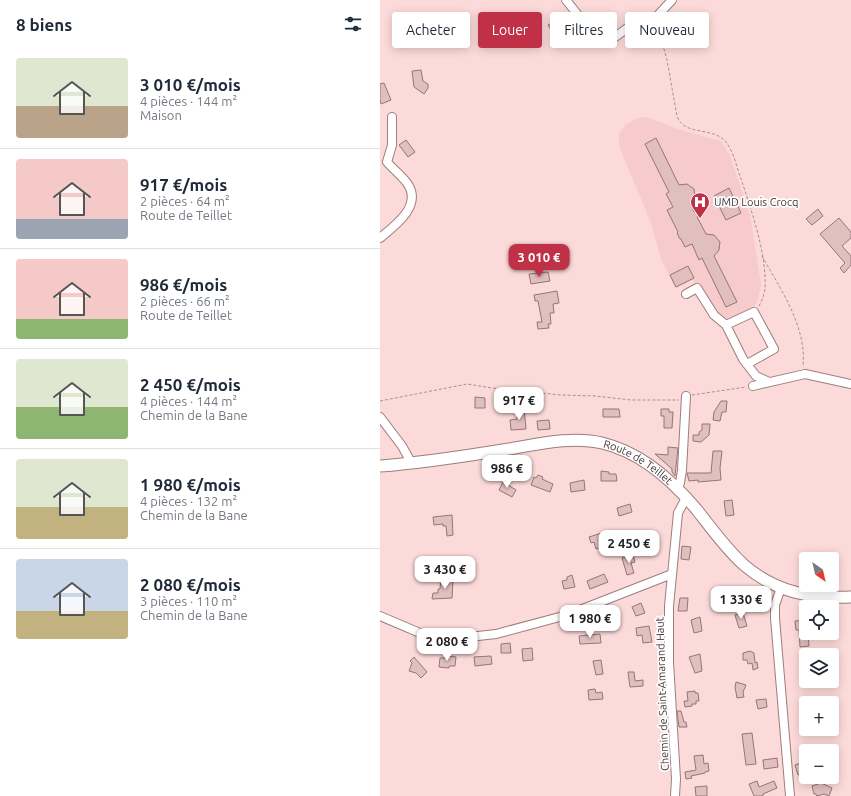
<!DOCTYPE html>
<html lang="fr">
<head>
<meta charset="utf-8">
<style>
	:root { --surface:#fff; --page:#f2f2f3; --text:#1f2937; --muted:#747a83; --line:#e0e1e3; --accent:#c03047 }
	body { margin:0; font-family:Ubuntu,sans-serif; background:var(--page); color:var(--text); height:100vh; display:flex; flex-direction:column; font-size:15px; white-space:nowrap }
	* { box-sizing:border-box; margin:0 }
	p { font-size:13px; color:var(--muted) }
	.icon { flex:none; width:22px; height:22px; fill:none; stroke:currentColor; stroke-width:2; stroke-linecap:round; stroke-linejoin:round }
	.map { position:relative; flex:1; overflow:hidden }
	.sheet { display:flex; flex-direction:column; background:var(--surface); width:380px }
	.sheet>* { flex:none }
	.guide { position:absolute; left:12px; top:12px; width:380px; height:36px; display:flex; gap:8px }
	.needle { width:26px; rotate:146deg }
	.fabs { position:absolute; left:419px; top:552px; display:grid; gap:8px }
	.fabs a { display:grid; place-items:center; width:40px; height:40px; border-radius:4px; background:var(--surface); box-shadow:0 2px 10px #0003; font-size:20px }
	.price { position:absolute; translate:-50% -34px; padding:0 9px; border-radius:8px; background:#fff; color:#222; font-size:13px; line-height:26px; filter:drop-shadow(0 1px 2px #0008) }
	.price::after { content:''; position:absolute; left:50%; top:24px; width:12px; height:9px; margin-left:-6px; background:inherit; clip-path:polygon(0 0,100% 0,50% 100%) }
	.price.on { background:var(--accent); color:#fff }
	ul { padding:0; list-style:none }
	li { display:flex; align-items:center; gap:12px; height:100px; padding:0 16px }
	li+li { border-top:1px solid var(--line) }
	li span { display:grid; place-items:center; flex:none; width:112px; height:80px; border-radius:4px; color:#555 }
	li>.icon { margin-inline-start:auto }
	span .icon { width:48px; height:48px; fill:#fffc; stroke-width:1 }
	li b { font-size:17px }
	h2 { display:flex; justify-content:space-between; align-items:center; height:48px; padding:0 16px; font-size:17px }
	.chip { padding:0 14px; border-radius:4px; background:var(--surface); box-shadow:0 2px 10px #0003; font-size:14px; line-height:36px }
	.chip.on { background:var(--accent); color:#fff }
	main { display:flex; flex:1; min-height:0 }
	.map>svg:first-child { display:block }
	.built { fill:#f7cbcc }
	.building { fill:#e1bfbf; stroke:#957576 }
	.lines { fill:none; stroke-linecap:round; stroke-linejoin:round }
	.minor-casing { stroke:#9d7d7d; stroke-width:10 }
	.major-casing { stroke:#9d7d7d; stroke-width:13 }
	.path { stroke:#a98f8f; stroke-width:1; stroke-dasharray:3 2; stroke-linecap:butt }
	.minor { stroke:#fff; stroke-width:8 }
	.major { stroke:#fff; stroke-width:11 }
	.labels { text-anchor:middle; stroke-width:3.5; stroke-linejoin:round; paint-order:stroke }
	.poi-label { font-size:11px; fill:#423434; stroke:#fff; text-anchor:start }
	.street-label { font-size:11px; fill:#423434; stroke:#fff }
</style>
</head>
<body>
<main>
<section class="sheet">
<h2>8 biens<svg class="icon" aria-label="filters" viewBox="0 0 24 24"><path d="M4 7h16M4 17h16"/><circle cx="9" cy="7" r="2"/><circle cx="15" cy="17" r="2"/></svg></h2>
<ul>
<li><span style="background:linear-gradient(#dfe7d0 60%,#b9a48a 0)"><svg class="icon" aria-label="home" viewBox="0 0 24 24"><path d="M3 11l9-7 9 7M6 9v11h12V9"/></svg></span><div><b>3 010 €/mois</b><p>4 pièces · 144 m²</p><p>Maison</p></div></li>
<li><span style="background:linear-gradient(#f6c9c9 75%,#9aa5b1 0)"><svg class="icon" aria-label="home" viewBox="0 0 24 24"><path d="M3 11l9-7 9 7M6 9v11h12V9"/></svg></span><div><b>917 €/mois</b><p>2 pièces · 64 m²</p><p>Route de Teillet</p></div></li>
<li><span style="background:linear-gradient(#f6c9c9 75%,#8fb573 0)"><svg class="icon" aria-label="home" viewBox="0 0 24 24"><path d="M3 11l9-7 9 7M6 9v11h12V9"/></svg></span><div><b>986 €/mois</b><p>2 pièces · 66 m²</p><p>Route de Teillet</p></div></li>
<li><span style="background:linear-gradient(#dfe7d0 60%,#8fb573 0)"><svg class="icon" aria-label="home" viewBox="0 0 24 24"><path d="M3 11l9-7 9 7M6 9v11h12V9"/></svg></span><div><b>2 450 €/mois</b><p>4 pièces · 144 m²</p><p>Chemin de la Bane</p></div></li>
<li><span style="background:linear-gradient(#dfe7d0 60%,#c2b280 0)"><svg class="icon" aria-label="home" viewBox="0 0 24 24"><path d="M3 11l9-7 9 7M6 9v11h12V9"/></svg></span><div><b>1 980 €/mois</b><p>4 pièces · 132 m²</p><p>Chemin de la Bane</p></div></li>
<li><span style="background:linear-gradient(#c9d6e8 65%,#c2b280 0)"><svg class="icon" aria-label="home" viewBox="0 0 24 24"><path d="M3 11l9-7 9 7M6 9v11h12V9"/></svg></span><div><b>2 080 €/mois</b><p>3 pièces · 110 m²</p><p>Chemin de la Bane</p></div></li>
</ul>
</section>
<div class="map">
<svg width="471" height="796" viewBox="0 0 471 796">
	<rect width="100%" height="100%" fill="#fddada"/>
	<path class="built" d="M267 117 301 130 341 141 350 156 370 215 381 284 378 301 369 313 345 323 328 309 313 280 295 288 280 256 271 223 239 146V134L246 124 258 118Z"/>
	<path class="building" d="M187 15 191 22 179 30 180 33 175 36 168 25Z
		M41 70 43 81 48 84V88L44 94 34 87 32 71Z
		M4 83 11 100 1 104 0 100V84Z
		M276 138 299 185 307 184 314 189 315 197 311 204 314 212 317 211 319 216 317 217 326 234 334 235 340 242 339 250 334 256 357 302 346 307 322 258 319 260 312 244 305 247 301 239H300L297 233 298 232 287 210 293 207 286 194 289 192 265 144Z
		M26 140 35 152 28 157 19 145Z
		M349 188 361 213 346 220 334 196Z
		M438 209 443 216 432 225 426 219Z
		M459 218 471 232V238L462 246 471 256V265L464 273 460 268 465 263 440 234Z
		M308 266 314 278 296 287 290 275Z
		M168 272 170 281 151 284 149 274Z
		M177 291 179 303 173 304 174 313H170L171 324H168L169 328 158 329 157 322H162L158 301H155L154 295Z
		M95 397 105 398V408H95Z
		M152 397V401L156 400 157 407 144 408 145 398Z
		M341 401H347L346 412H342L340 421 333 420 334 412Z
		M138 408H144L146 429 131 430 130 420 137 419Z
		M223 409H239L240 417H223Z
		M281 409H289V412H293L292 428H284V416H281Z
		M169 420 170 429 158 430 157 421Z
		M322 424H330L329 435 321 442 313 441V435H319V432L322 430Z
		M288 447 298 448 295 476 292 472V469L275 454 288 455Z
		M333 451H342L340 468 341 480 318 482V480L309 481 307 473H331Z
		M221 471 229 472V474H236L237 481H221Z
		M158 475 163 477 162 479 173 484 170 492 151 485 154 477 156 478Z
		M124 480 129 483 128 485 136 490 132 497 119 490Z
		M204 480 205 490 191 492 190 483Z
		M352 500 354 515 346 516 344 501Z
		M250 504 252 512 239 516 237 508Z
		M72 515 73 535 67 536 66 526H63V524L54 525 53 517Z
		M222 533 224 546 216 549 214 542 211 543 209 537Z
		M302 546 311 547 309 560 301 559Z
		M253 555 255 562 251 563 254 573 247 575 242 558Z
		M224 574 228 582 210 589 207 581Z
		M192 575 195 587 184 589 182 581 187 580V577Z
		M61 579 73 580 72 598 52 599 53 593H58V589H60Z
		M300 598H308L307 611H298Z
		M261 603 265 613 256 616 252 607Z
		M363 613 367 626 359 628 355 615Z
		M320 617 322 631 314 633 311 620Z
		M426 620V633H428L429 646 420 647 419 630H416L415 621Z
		M269 626 272 642 263 643 262 635 257 636 256 628Z
		M220 634 221 643 200 644 199 636Z
		M130 643 131 653H121V644Z
		M152 648 153 660 143 661 142 649Z
		M370 651 374 653 375 663 377 662 378 668 373 670 372 663 368 664 367 660H363V653Z
		M320 654 322 671 315 673 309 657Z
		M65 656 76 657 75 666H69V668L59 667 60 658H65Z
		M111 656 112 664 95 666 94 657Z
		M34 657 47 672 41 678 36 673 29 671 32 663 30 661Z
		M221 660 223 674 216 675 213 661Z
		M248 672H254L255 681 263 680V686L250 687Z
		M356 682 366 685 363 692 364 697 357 698 355 687Z
		M215 689 216 693 222 692 223 699 209 700 208 690Z
		M315 691V693H318L319 701H316V704H312V706L305 707 304 701H308L307 692Z
		M386 699 387 707 378 709 376 700Z
		M297 711H301L304 722H306L307 727H299Z
		M372 733 376 764 366 765 362 734Z
		M323 755 324 764 328 763 329 771 325 772V773L311 776 312 778 306 779 305 772 316 770 314 756Z
		M397 758 398 767 384 769 383 760Z
		M426 761V772L418 775 415 765Z
		M377 781 379 787 394 781 397 788 383 794V796H374L369 784Z
		M441 783 452 788 449 796 444 794 437 796 436 794H434L432 786Z
		M327 786V796H316L315 787Z"/>
	<g class="lines">
		<defs>
			<path id="minor" d="M186 0 218 40 222 43H227L250 26 267 27 292 0
				M0 238C16 225 43 205 27 183 21 175 13 169 7 162L12 145V117
				M306 294 317 288 334 315 346 325 363 359 376 376 389 382
				M346 325 374 312 394 349 367 364
				M373 386 425 374 471 384
				M0 417 22 446 32 464
				M298 488 300 483 302 470 306 396
				M401 588 395 605V618L410 796
				M0 616 47 636 80 638 116 634 187 615 292 574
				M295 796 296 779 289 662V606L298 513 306 498"/>
			<g id="major">
				<path id="s1" d="M0 466C43 463 86 456 129 449 159 444 192 436 222 443 261 452 292 480 317 510 332 529 346 549 364 565 395 592 431 599 471 597"/>
			</g>
		</defs>
		<use href="#minor" class="minor-casing"/>
		<use href="#major" class="major-casing"/>
		<path class="path" d="M271 33 284 49 287 60 297 116C304 136 331 127 344 140 353 149 356 165 360 176 371 209 387 254 385 289 384 295 382 301 379 306
			M382 256C401 290 427 327 423 367
			M312 395 366 387
			M0 401 87 384 112 388 181 395 215 396 251 400H299"/>
		<use href="#minor" class="minor"/>
		<use href="#major" class="major"/>
	</g>
	<defs>
		<symbol id="hospital-pin" viewBox="-11 -11 22 30"><path d="M0 17L-7.5 6A9.5 9.5 0 1 1 7.5 6Z" fill="#c03047" stroke="#fff"/><path d="M-5-5h3v3.5h4V-5h3V5h-3V1.5h-4V5h-3Z" fill="#fff"/></symbol>
	</defs>
	<g fill-rule="evenodd">
		<use href="#hospital-pin" x="309" y="191" width="22" height="30"/>
	</g>
	<g class="labels">
		<g class="poi-label">
			<text x="334" y="206">UMD Louis Crocq</text>
		</g>
		<g class="street-label">
			<text dy="4" stroke="none"><textPath href="#s1" startOffset="265">Route de Teillet</textPath></text>
			<text transform="translate(282 694) rotate(-92)" y="4">Chemin de Saint-Amarand Haut</text>
		</g>
	</g>
</svg>
<div class="fabs">
<a><svg class="needle" viewBox="-14 -14 28 28"><path d="M0-13l5 13h-10z" fill="#e53935"/><path d="M0 13l5-13h-10z" fill="#747a83"/></svg></a>
<a><svg class="icon" aria-label="locate" viewBox="0 0 24 24"><circle cx="12" cy="12" r="6"/><path d="M12 2v4M12 18v4M2 12h4M18 12h4"/></svg></a>
<a><svg class="icon" aria-label="layers" viewBox="0 0 24 24"><path d="M12 4l9 5-9 5-9-5zM3 14l9 5 9-5"/></svg></a>
<a>+</a>
<a>−</a>
</div>
<b class="price on" style="left:159px;top:278px">3 010 €</b>
<b class="price" style="left:139px;top:421px">917 €</b>
<b class="price" style="left:127px;top:489px">986 €</b>
<b class="price" style="left:249px;top:564px">2 450 €</b>
<b class="price" style="left:65px;top:590px">3 430 €</b>
<b class="price" style="left:361px;top:620px">1 330 €</b>
<b class="price" style="left:210px;top:639px">1 980 €</b>
<b class="price" style="left:67px;top:662px">2 080 €</b>
<div class="guide">
<a class="chip">Acheter</a>
<a class="chip on">Louer</a>
<a class="chip">Filtres</a>
<a class="chip">Nouveau</a>
</div>
</div>
</main>
</body>
</html>
